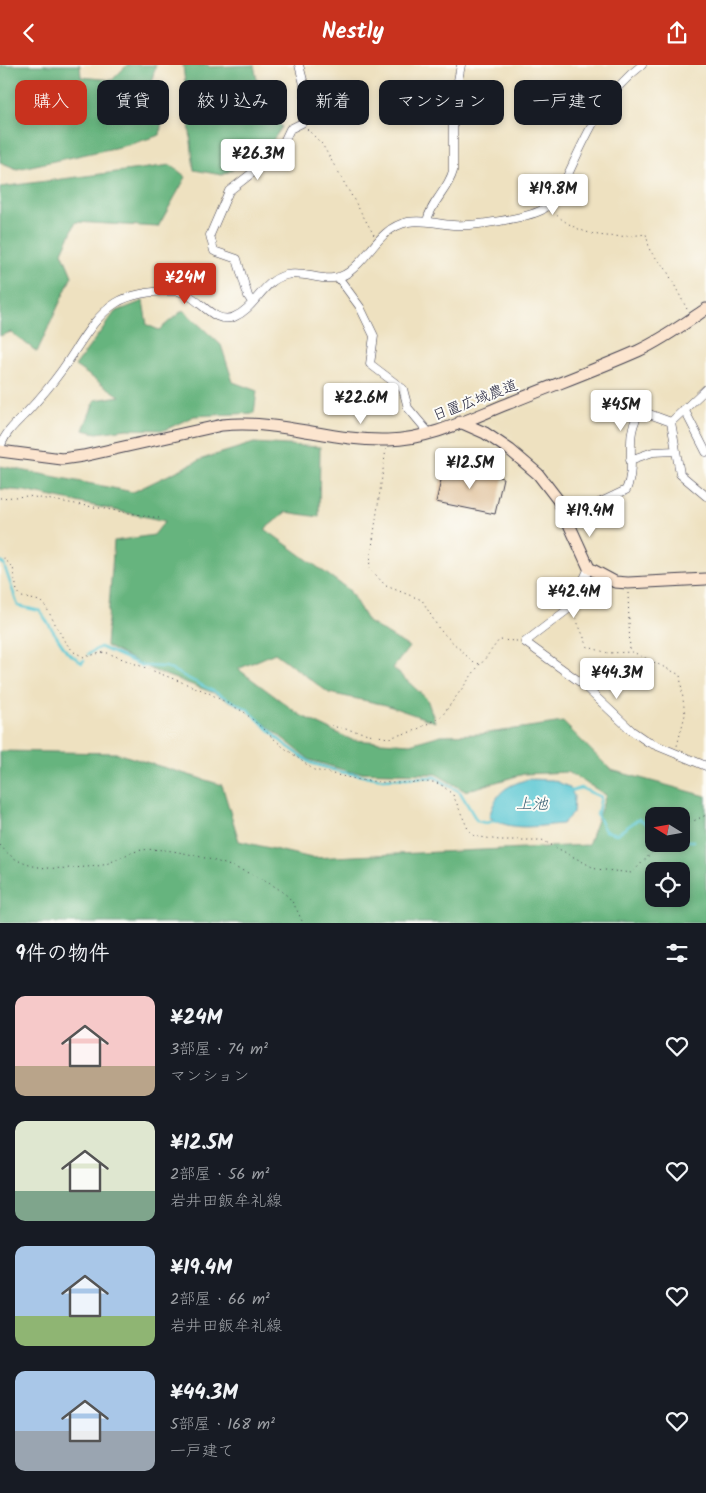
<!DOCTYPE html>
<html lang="ja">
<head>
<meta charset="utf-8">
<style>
	:root { --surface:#171b24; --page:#242831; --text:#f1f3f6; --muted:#9ea1a6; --accent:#c8321e }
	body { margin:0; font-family:Kalam,"Klee One",sans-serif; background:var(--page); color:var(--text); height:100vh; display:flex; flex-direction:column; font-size:19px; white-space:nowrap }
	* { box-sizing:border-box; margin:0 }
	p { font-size:16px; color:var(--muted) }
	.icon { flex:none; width:28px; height:28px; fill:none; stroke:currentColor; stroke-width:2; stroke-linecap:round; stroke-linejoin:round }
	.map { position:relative; height:858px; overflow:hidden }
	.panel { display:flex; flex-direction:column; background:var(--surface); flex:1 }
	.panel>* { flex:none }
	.banner { position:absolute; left:15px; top:15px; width:676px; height:45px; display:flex; gap:10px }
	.needle { width:32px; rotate:281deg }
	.fabs { position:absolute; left:645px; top:742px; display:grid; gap:10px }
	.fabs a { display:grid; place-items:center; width:45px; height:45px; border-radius:10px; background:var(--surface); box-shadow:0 2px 8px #0003; font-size:25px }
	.price { position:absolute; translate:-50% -42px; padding:0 11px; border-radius:5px; background:#fff; color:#222; font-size:16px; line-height:32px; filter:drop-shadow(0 1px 2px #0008) }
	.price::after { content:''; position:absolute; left:50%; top:30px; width:15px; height:11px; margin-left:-8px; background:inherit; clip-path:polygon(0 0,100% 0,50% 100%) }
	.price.active { background:var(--accent); color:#fff }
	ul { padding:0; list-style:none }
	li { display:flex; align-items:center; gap:15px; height:125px; padding:0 15px }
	li span { display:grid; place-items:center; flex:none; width:140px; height:100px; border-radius:10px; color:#555 }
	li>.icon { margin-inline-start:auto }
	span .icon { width:60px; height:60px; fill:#fffc; stroke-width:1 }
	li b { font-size:21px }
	h2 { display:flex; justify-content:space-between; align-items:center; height:60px; padding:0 15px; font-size:21px }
	.tag { padding:0 18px; border-radius:10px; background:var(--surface); box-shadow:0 2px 8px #0003; font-size:18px; line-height:45px }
	.tag.active { background:var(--accent); color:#fff }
	header { display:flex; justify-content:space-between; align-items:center; height:65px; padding:0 15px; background:var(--accent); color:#fff; font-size:22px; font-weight:800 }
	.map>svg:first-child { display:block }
	.forest { fill:#66b47e; stroke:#446b5c; fill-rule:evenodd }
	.water { fill:#5bc7d3; stroke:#3e7487 }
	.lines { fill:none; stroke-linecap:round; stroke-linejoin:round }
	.stream { stroke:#5bc7d3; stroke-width:2.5 }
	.building { fill:#d5ab79 }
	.street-casing { stroke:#413f4f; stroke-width:9 }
	.secondary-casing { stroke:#413f4f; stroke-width:13 }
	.path { stroke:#413f4f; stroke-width:1; stroke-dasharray:1 4; stroke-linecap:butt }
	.street { stroke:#fff; stroke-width:8 }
	.secondary { stroke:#fce5cf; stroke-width:11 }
	.labels { text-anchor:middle; stroke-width:4; stroke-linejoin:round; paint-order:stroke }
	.street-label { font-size:15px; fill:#22223b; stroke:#fdfcf7 }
	.water-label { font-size:16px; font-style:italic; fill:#365c70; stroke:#fdfcf7 }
</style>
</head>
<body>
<header><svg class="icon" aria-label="back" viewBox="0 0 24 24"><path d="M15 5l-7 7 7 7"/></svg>Nestly<svg class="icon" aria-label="share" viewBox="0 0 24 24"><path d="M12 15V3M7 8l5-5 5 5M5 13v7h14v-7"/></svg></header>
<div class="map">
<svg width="706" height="858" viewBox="0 0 706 858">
	<rect width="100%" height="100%" fill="#fdfcf7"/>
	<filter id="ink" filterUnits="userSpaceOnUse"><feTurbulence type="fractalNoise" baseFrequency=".02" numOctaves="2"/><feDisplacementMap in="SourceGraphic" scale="10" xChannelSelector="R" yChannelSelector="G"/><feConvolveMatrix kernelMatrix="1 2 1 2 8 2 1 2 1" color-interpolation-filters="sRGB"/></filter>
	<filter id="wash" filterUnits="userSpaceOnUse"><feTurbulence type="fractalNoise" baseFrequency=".0096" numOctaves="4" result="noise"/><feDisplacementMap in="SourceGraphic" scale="20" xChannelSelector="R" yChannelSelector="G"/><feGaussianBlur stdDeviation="1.12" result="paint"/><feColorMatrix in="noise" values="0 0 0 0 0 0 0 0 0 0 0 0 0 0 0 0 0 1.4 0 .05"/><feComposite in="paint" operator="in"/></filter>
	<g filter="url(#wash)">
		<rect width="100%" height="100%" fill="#eee1c0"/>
		<path class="forest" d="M0 0H80L81 12 112 15 127 0H156L146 35 162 53 160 70 128 80 17 104 0 97Z
			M183 0H208L209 2 254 0 261 35 282 62 264 88 222 110 194 105Z
			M171 100 186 112 158 162 76 157 62 187 72 211 37 287 11 267 0 271V122Z
			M143 236 147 260 159 265 183 245 221 280 233 317 257 326 254 348 194 351 165 365 127 364 97 368 83 365 95 335 120 331 75 301 115 247Z
			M254 378 320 382 319 452 286 447 265 464 349 525 368 557 409 582 393 603 427 634 435 657 386 640 329 628 275 588 238 604 300 650 352 675 410 679 441 670 481 669 563 657 611 705 706 731V858H0V686L116 688 222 720 239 776 312 793 588 780 606 730 568 707 524 709 465 726 436 709 351 707 310 695 246 644 214 628 157 607 106 581 114 476 154 470 165 456 25 426 0 424V401L133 427 202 394ZM654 751H681V779H654ZM654 806H681V834H654Z"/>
		<path class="water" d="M528 714 553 715 569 722 574 731 573 748 562 759C537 761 511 767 489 752 497 727 503 722 528 714Z"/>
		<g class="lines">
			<path class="stream" d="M0 496 4 500 18 541 40 546 67 587 82 598 84 595
				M88 589 100 582 143 601 166 602 217 628 247 644 283 678 311 698 341 707 383 714 435 712 460 727 477 756 486 758 497 755
				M568 727 581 723 601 732 597 750 605 766 617 769 639 754 654 764
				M681 776H694"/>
		</g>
		<g id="blocks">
			<path class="building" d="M444 402 503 413 495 449 436 437Z"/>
		</g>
	</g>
	<g filter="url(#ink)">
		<use href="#blocks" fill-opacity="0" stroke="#413f4f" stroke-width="1"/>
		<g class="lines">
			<defs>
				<path id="street" d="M427 156C431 137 448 125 453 106V41L461 0
					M338 212 360 242 374 271 370 299 403 324 408 343 430 369
					M252 237 248 231 237 194 214 186 210 170 229 126 279 87 290 64 302 58 305 51 304 19 299 0
					M684 344 706 387
					M671 357 680 409 706 431
					M0 385C3 368 17 358 28 346 40 333 52 319 62 305 78 283 92 253 116 238 132 228 156 226 175 226 198 227 211 261 234 252 256 243 262 216 286 210 308 205 328 222 349 207 371 191 379 163 408 157 423 154 438 159 453 160 472 162 526 153 542 145 550 140 555 134 560 126 584 78 598 33 642 0
					M630 395 653 387 676 386
					M567 453 626 425C638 399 622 370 641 346L671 357 706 324
					M589 503 571 542 525 577 580 617 632 666 648 677 706 701"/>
				<path id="secondary" d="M460 357 485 368 510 385 538 409 558 435 589 503 615 517 628 518 706 514
					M0 386 62 394 83 391 222 360C281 354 332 377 388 375 430 374 469 354 507 339 551 321 595 305 638 286 662 275 684 259 706 244"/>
			</defs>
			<use href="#street" class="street-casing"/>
			<use href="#secondary" class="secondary-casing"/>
			<path class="path" d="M307 64 322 79 374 170
				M553 147C582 173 609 174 646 169L650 186 666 204 688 246
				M386 384 369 503 386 521 422 535 439 564 474 598 481 599 499 575 517 576
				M0 433 28 431 159 453
				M0 490 13 502 17 526 22 532 40 536 46 542 65 577 74 587 84 592 105 587 207 627 244 647 282 681 314 705 360 715 391 718 435 717 443 721 453 730 468 764 474 771 499 775H542L596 804 632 808 660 779
				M628 528 630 587
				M574 549 588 582 608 588 633 587 680 610 685 650 677 681
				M331 661 388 673 414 666 442 651 480 599
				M681 762 706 750
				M0 780C19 804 44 804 73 803 83 802 93 802 103 800 116 796 128 787 142 785 177 780 259 806 285 829 294 836 298 848 303 858"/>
			<use href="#street" class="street"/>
			<use href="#secondary" class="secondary"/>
		</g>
	</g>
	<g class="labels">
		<g class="street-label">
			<text transform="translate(475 335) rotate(-21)" y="5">日置広域農道</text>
		</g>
		<g class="water-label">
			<text x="532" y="744">上池</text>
		</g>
	</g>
</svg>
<div class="fabs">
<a><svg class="needle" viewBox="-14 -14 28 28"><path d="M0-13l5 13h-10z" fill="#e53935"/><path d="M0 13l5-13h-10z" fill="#9ea1a6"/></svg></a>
<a><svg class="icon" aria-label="locate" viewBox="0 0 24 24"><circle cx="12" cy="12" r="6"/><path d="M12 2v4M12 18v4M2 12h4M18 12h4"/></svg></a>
</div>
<b class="price" style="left:258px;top:116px">¥26.3M</b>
<b class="price" style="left:553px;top:151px">¥19.8M</b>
<b class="price active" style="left:185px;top:240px">¥24M</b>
<b class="price" style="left:361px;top:360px">¥22.6M</b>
<b class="price" style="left:621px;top:367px">¥45M</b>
<b class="price" style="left:470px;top:425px">¥12.5M</b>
<b class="price" style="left:590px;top:473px">¥19.4M</b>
<b class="price" style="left:574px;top:554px">¥42.4M</b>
<b class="price" style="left:617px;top:635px">¥44.3M</b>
<div class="banner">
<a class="tag active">購入</a>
<a class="tag">賃貸</a>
<a class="tag">絞り込み</a>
<a class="tag">新着</a>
<a class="tag">マンション</a>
<a class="tag">一戸建て</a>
</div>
</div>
<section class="panel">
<h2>9件の物件<svg class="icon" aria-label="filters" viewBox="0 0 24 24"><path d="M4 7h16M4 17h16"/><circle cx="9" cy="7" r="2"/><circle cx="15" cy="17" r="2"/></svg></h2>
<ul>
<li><span style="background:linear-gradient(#f6c9c9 70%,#b9a48a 0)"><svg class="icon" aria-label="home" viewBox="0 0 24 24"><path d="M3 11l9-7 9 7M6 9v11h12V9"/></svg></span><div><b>¥24M</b><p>3部屋 · 74 m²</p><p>マンション</p></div><svg class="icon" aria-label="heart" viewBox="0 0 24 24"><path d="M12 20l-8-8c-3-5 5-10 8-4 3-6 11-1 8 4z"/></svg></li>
<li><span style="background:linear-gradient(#dfe7d0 70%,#7fa58c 0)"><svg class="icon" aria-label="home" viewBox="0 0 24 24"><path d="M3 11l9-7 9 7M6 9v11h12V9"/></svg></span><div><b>¥12.5M</b><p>2部屋 · 56 m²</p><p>岩井田飯牟礼線</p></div><svg class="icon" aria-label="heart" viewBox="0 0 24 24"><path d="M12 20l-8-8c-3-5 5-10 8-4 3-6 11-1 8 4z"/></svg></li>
<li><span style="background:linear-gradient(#a9c7e8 70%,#8fb573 0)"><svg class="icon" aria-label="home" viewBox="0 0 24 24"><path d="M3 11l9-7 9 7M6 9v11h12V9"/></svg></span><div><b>¥19.4M</b><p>2部屋 · 66 m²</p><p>岩井田飯牟礼線</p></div><svg class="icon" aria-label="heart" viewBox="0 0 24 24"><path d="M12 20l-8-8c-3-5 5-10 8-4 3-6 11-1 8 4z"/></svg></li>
<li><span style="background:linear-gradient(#a9c7e8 60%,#9aa5b1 0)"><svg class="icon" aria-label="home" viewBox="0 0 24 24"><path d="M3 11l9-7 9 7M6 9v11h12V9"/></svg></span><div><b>¥44.3M</b><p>5部屋 · 168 m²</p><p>一戸建て</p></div><svg class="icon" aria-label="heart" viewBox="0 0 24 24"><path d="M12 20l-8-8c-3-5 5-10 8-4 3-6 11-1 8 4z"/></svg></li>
</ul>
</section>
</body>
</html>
